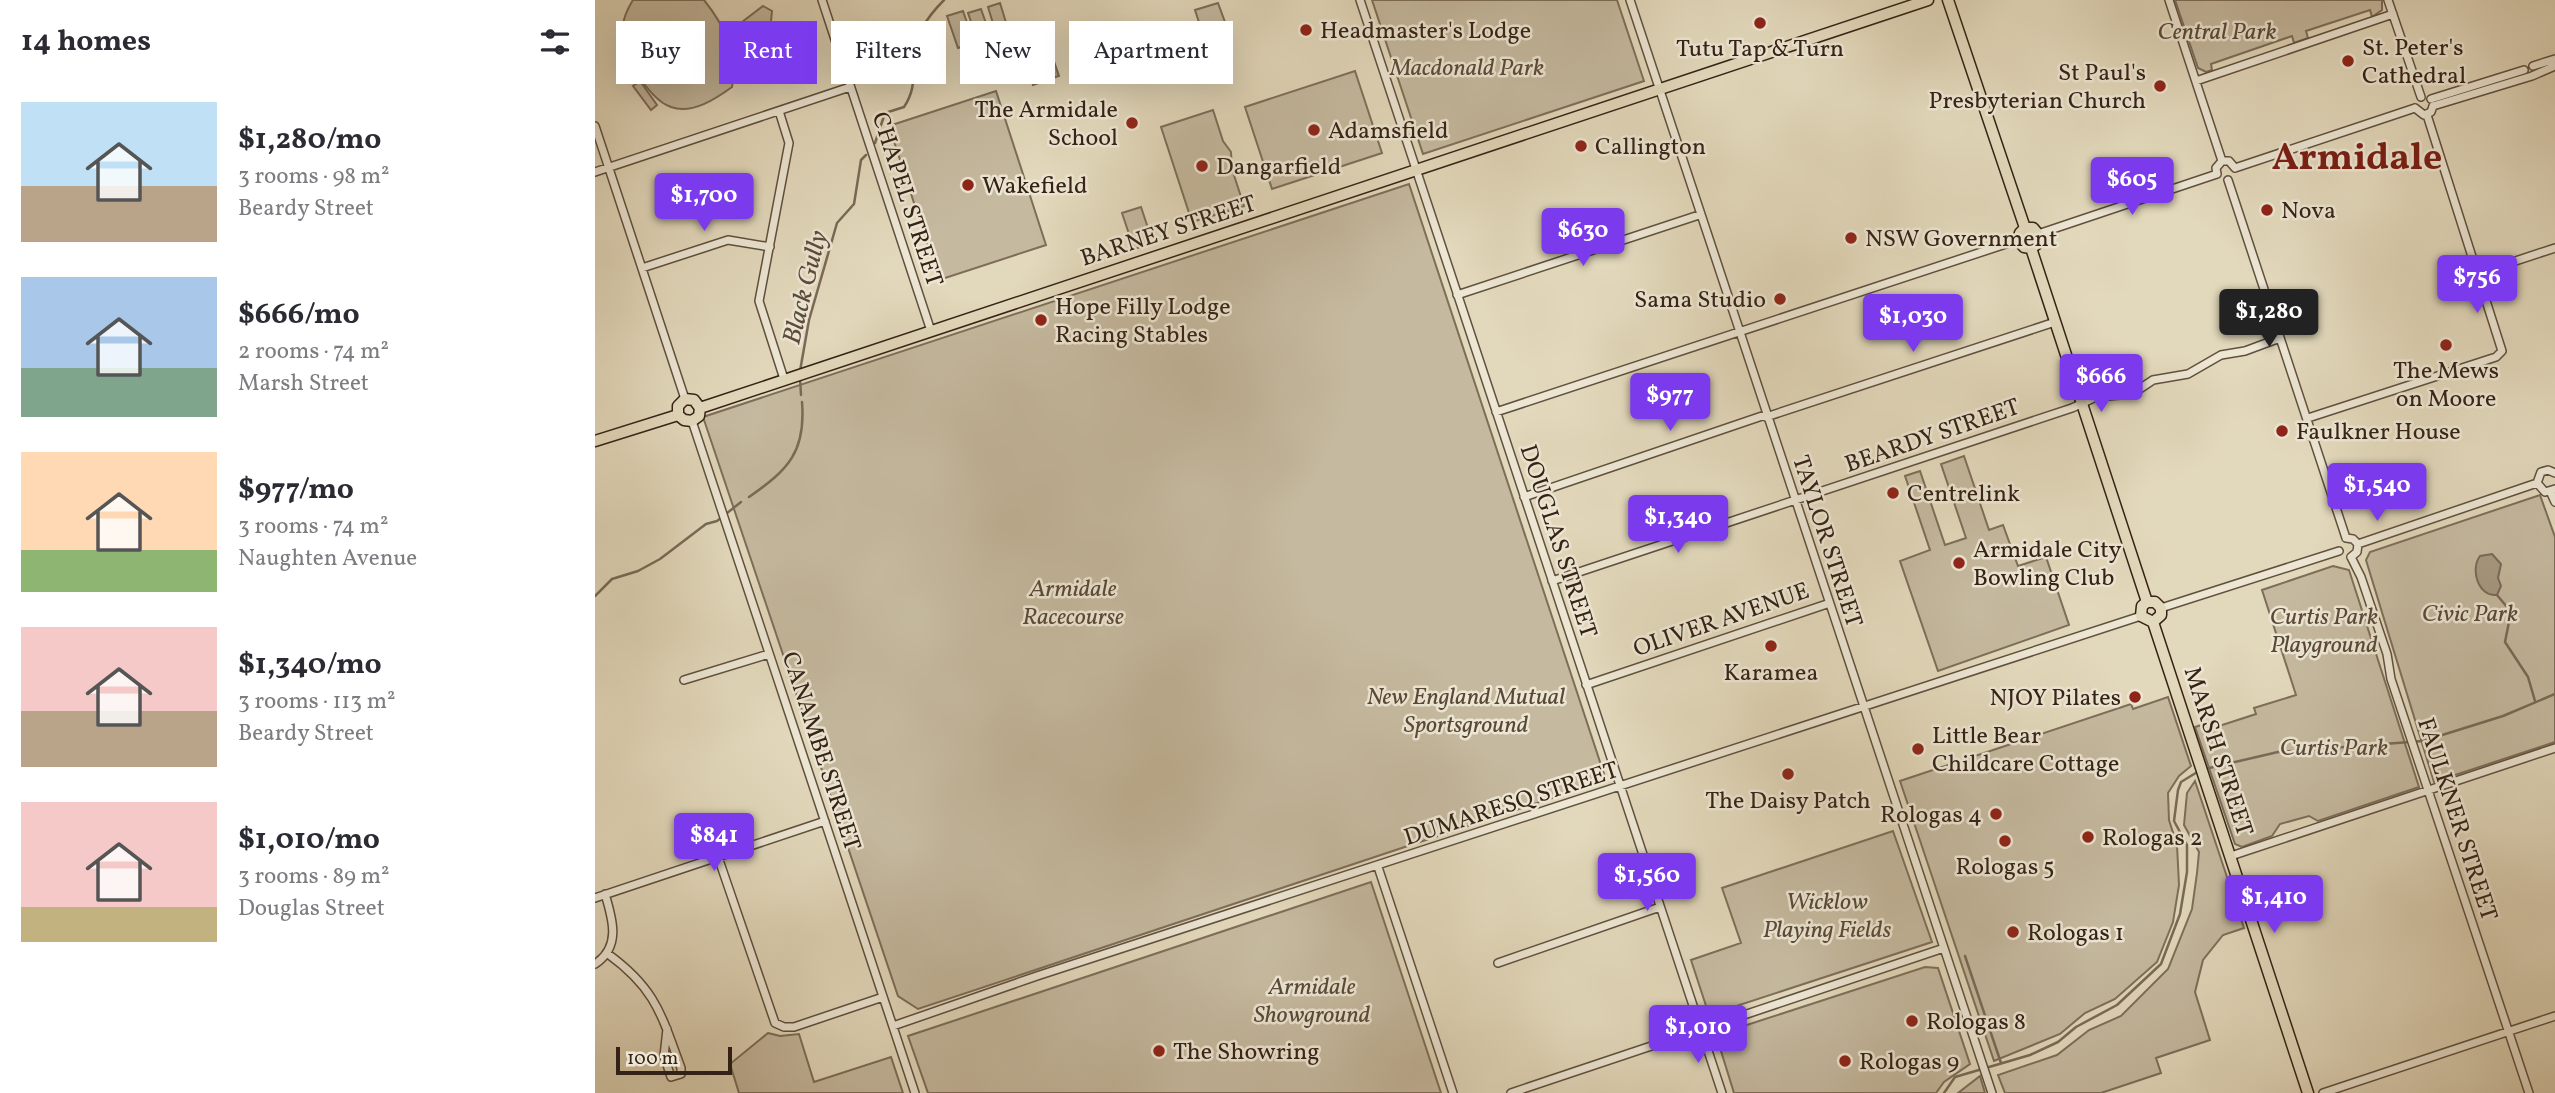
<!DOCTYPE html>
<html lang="en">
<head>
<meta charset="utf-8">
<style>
	:root { --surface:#fff; --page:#f2f2f3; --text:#2b2b33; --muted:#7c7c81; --accent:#7c3aed }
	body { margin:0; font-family:Vollkorn,serif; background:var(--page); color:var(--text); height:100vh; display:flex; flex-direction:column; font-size:26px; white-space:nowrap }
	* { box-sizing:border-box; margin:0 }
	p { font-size:23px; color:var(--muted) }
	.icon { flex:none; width:38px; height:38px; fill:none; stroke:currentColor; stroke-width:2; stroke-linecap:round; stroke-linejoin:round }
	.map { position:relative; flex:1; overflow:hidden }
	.panel { display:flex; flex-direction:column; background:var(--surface); width:595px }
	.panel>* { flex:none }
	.top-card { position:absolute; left:21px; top:21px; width:665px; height:63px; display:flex; gap:14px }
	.scale { position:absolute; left:21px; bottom:18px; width:116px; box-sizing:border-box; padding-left:7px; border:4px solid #352216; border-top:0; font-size:19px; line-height:24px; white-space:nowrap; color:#352216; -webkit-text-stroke:5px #ece6d3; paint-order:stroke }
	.price { position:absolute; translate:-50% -60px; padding:0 16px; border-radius:7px; background:var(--accent); color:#fff; font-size:23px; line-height:46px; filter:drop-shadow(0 2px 4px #0008) }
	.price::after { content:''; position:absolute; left:50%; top:42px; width:21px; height:16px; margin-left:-10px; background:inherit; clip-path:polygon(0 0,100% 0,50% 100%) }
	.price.selected { background:#222; color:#fff }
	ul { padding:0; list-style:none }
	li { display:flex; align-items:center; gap:21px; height:175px; padding:0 21px }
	li span { display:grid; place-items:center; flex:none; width:196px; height:140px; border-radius:0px; color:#555 }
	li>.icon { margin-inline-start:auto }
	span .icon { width:84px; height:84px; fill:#fffc; stroke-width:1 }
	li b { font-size:30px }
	h2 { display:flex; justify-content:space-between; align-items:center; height:84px; padding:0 21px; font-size:30px }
	.tag { padding:0 24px; border-radius:0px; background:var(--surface); box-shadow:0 7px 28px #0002; font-size:24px; line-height:63px }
	.tag.selected { background:var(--accent); color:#fff }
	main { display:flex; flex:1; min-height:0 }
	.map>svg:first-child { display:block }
	.green { fill:#c5b99f; stroke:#7d6e5a; stroke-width:2 }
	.water { fill:#a79a83; stroke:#796a57; stroke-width:2 }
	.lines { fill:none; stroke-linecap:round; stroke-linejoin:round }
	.stream { stroke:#796a57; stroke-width:2.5 }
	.minor-casing { stroke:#60503f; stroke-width:10 }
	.major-casing { stroke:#352216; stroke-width:13 }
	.minor { stroke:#ece6d3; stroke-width:7 }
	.major { stroke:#e2d8bb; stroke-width:10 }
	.poi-dot { fill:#8f2418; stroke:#ece6d3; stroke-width:2.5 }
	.labels { text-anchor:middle; stroke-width:5; stroke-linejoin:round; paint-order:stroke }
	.poi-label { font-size:24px; fill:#352216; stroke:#ece6d3; text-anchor:start }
	.park-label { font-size:24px; font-style:italic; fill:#594838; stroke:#ece6d3 }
	.street-label { font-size:24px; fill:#352216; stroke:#ece6d3 }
	.water-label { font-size:26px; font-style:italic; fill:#5d4c3c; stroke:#ece6d3 }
	.town-label { font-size:38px; font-weight:bold; fill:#7a1f14; stroke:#ece6d3 }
</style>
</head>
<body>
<main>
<section class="panel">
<h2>14 homes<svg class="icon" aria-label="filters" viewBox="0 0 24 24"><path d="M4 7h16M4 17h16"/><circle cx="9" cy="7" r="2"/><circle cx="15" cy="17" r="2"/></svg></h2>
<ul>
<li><span style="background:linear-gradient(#bfe0f5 60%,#b9a48a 0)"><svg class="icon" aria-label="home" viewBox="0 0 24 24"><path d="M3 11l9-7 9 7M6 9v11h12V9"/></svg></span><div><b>$1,280/mo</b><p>3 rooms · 98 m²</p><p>Beardy Street</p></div></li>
<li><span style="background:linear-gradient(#a9c7e8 65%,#7fa58c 0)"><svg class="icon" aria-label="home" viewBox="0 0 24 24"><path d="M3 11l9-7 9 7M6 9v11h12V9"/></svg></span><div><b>$666/mo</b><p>2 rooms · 74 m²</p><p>Marsh Street</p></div></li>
<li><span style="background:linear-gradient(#ffd9b3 70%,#8fb573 0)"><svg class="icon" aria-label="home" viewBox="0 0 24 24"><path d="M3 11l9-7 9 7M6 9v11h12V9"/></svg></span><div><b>$977/mo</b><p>3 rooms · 74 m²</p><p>Naughten Avenue</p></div></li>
<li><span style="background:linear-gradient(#f6c9c9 60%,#b9a48a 0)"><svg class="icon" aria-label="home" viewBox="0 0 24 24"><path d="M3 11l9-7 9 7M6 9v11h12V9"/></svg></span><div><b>$1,340/mo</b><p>3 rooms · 113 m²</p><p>Beardy Street</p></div></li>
<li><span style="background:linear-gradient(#f6c9c9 75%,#c2b280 0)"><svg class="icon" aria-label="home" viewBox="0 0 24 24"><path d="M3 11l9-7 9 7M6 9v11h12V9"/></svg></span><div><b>$1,010/mo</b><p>3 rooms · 89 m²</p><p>Douglas Street</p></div></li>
</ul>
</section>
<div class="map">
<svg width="1960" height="1093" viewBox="0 0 1960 1093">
	<rect width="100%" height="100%" fill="#e2d8bb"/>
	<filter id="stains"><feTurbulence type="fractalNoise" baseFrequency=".00286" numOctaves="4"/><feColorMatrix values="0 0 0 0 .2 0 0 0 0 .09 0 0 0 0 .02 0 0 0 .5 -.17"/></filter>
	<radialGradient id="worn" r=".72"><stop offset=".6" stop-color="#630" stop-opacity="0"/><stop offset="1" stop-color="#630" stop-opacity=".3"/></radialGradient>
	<path class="green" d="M38 0H109C130 26 143 54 137 87 122 98 97 115 76 107 52 99 25 50 28 25 29 16 33 8 38 0Z
		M777 0H1022L1049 81 828 154Z
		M1580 0H1787V10L1777 17 1775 10 1711 31 1713 38 1699 43 1697 36 1616 64 1617 70 1611 72 1603 68Z
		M405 3 413 29 401 33 393 7Z
		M623 3 634 33 610 41 600 10Z
		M168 6 177 11 176 21 159 32 152 31 147 22Z
		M386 9 395 35 382 39 373 13Z
		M368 11 379 43 363 48 352 16Z
		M177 30 197 68 181 76 161 38Z
		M760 71 787 153 677 189 650 107Z
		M45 81 62 105 56 110 38 86Z
		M401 91 451 245 344 280 294 126Z
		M618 110 628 141 636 152 637 169 649 206 597 222 566 127Z
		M814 184 1011 780 323 1009 303 996 108 417Z
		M546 207 558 243 539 249 527 213Z
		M1369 456 1394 530 1408 525 1423 566 1451 557 1474 625 1343 671 1305 561 1335 550 1310 476 1325 471 1350 545 1371 538 1346 464Z
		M1945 495 1960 537V742L1839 782 1771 560 1775 552Z
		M1738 566 1754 570 1824 787 1723 821 1714 816 1685 824 1677 836 1647 847 1640 844 1600 727 1616 722 1618 728 1661 714 1659 708 1701 695 1667 590Z
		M1573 697 1596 766 1584 776 1573 793 1574 820 1582 845 1584 885 1578 922 1562 962 1520 999 1490 1013 1465 1034 1399 1061 1305 781 1536 704 1538 709Z
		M1600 781 1649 928 1628 935 1608 960 1600 992 1615 1040 1561 1058 1566 1073 1506 1093H1410L1403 1075 1462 1055 1494 1030 1526 1016 1573 969 1597 909 1602 873 1604 852 1589 825 1592 793Z
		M1298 831 1337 942 1114 1015 1096 960 1146 943 1127 888Z
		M776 882 846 1093H333L313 1036Z
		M1330 967 1343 968 1375 1064 1349 1082 1341 1093H1139L1121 1035Z
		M173 1033 185 1036 204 1034 219 1082 296 1057 308 1093H144L135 1064Z
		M1385 1076 1390 1093H1363Z"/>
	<path class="water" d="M454 47 464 76 438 85 429 55Z
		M1897 554 1906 564 1903 578 1906 586 1902 595C1883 597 1875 569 1885 556Z"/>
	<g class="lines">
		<path class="stream" d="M280 143 290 113 309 107C322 87 317 75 319 53 321 33 335 14 349 0
			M205 371 214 320 242 223 259 204 266 160 271 155
			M205 378 206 395
			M154 497C193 470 211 452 207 402
			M1902 595 1912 607 1915 617 1910 642 1933 677 1940 701
			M0 596 17 579 43 571 65 559 111 524 122 521 146 502
			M1610 769 1683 752 1828 741 1908 716 1960 694
			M1370 956 1406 1063
			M1349 1093 1360 1077 1435 1055 1463 1042 1481 1027 1522 1005 1566 964 1585 914 1592 872V845L1579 821 1583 790 1586 782 1604 771"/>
		<defs>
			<path id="minor" d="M227 0 336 331
				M765 0 1127 1093
				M1035 0 1397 1093
				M1574 0 1627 161
				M1793 0 1826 97
				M1938 66 1960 59
				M1601 81 1798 14
				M1836 99 1929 70
				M1838 106 1937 76 1960 66
				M1820 108 1829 115 1836 112 1838 106
				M184 111 194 143 164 301 189 379
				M0 126 90 399
				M1640 168 1820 108
				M0 172 255 87
				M1622 174 1621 168 1627 161H1634L1640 168
				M1633 180 1751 538
				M1443 234 1622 174
				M47 268 133 240 175 247
				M1884 273 1960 248
				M862 295 1104 215
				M901 412 1423 240
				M1171 417 1460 322
				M1713 418 1901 357 1907 351 1832 115
				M97 421 320 1093
				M1960 473 1953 470 1946 472 1942 483 1950 492 1960 489
				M1955 491 1960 502
				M929 497 1170 415
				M1751 538 1758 539 1763 544 1762 552 1756 557
				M1763 544 1942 483
				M1756 557 1766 577 1792 654 1796 679 1934 1093
				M957 581 1477 408 1501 397 1537 394 1558 380 1593 374 1626 355 1650 351 1685 338
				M1566 608 1744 551
				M89 680 174 654
				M991 685 1232 604
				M1636 856 1960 748
				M123 857 180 1023 189 1027H199L288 997
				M783 867 858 1093
				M0 898 230 821
				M13 954C61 989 66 1014 86 1068V1074L76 1077 69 1056 72 1029
				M903 963 1065 907
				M0 964C26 947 18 920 10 894
				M298 1026 442 976 1546 616
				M916 1093 1349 948
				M1728 1093 1960 1016"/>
			<path id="major" d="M1353 0 1430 228
				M1430 228H1438L1443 234 1442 244 1436 248
				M1430 228 1425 233 1423 240 1429 247 1436 248
				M1436 248 1552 602
				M105 408 1333 0
				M83 415V406L90 399 99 400 105 408
				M83 415 89 420 97 421 104 416 105 408
				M0 441 83 415
				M1552 602H1560L1566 608V615L1558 622
				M1552 602 1547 606 1546 616 1558 622
				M1558 622 1713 1093"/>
		</defs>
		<use href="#minor" class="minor-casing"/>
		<use href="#major" class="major-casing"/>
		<use href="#minor" class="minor"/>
		<use href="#major" class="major"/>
	</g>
	<g class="poi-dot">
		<circle cx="1165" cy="23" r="7"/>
		<circle cx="711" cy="30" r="7"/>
		<circle cx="1753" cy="61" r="7"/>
		<circle cx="1565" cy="86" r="7"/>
		<circle cx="537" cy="123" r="7"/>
		<circle cx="719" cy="130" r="7"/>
		<circle cx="986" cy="146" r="7"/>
		<circle cx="607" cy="166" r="7"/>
		<circle cx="373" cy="185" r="7"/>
		<circle cx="1672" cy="210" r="7"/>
		<circle cx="1256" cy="238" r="7"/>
		<circle cx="1185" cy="299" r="7"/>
		<circle cx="446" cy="320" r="7"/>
		<circle cx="1851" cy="345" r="7"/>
		<circle cx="1687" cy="431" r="7"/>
		<circle cx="1298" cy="493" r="7"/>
		<circle cx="1364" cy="563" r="7"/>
		<circle cx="1176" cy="646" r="7"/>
		<circle cx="1540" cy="697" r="7"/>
		<circle cx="1323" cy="749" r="7"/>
		<circle cx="1193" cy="774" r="7"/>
		<circle cx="1401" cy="814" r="7"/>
		<circle cx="1493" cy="837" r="7"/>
		<circle cx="1410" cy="841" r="7"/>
		<circle cx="1418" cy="932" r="7"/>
		<circle cx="1317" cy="1021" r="7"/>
		<circle cx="564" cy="1051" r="7"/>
		<circle cx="1250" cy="1061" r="7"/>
	</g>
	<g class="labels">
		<g class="poi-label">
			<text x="725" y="38">Headmaster's Lodge</text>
			<text x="1767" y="55">St. Peter's<tspan x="1767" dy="28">Cathedral</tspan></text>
			<text x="1165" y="56" text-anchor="middle">Tutu Tap &amp; Turn</text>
			<text x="1551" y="80" text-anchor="end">St Paul's<tspan x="1551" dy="28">Presbyterian Church</tspan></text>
			<text x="523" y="117" text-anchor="end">The Armidale<tspan x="523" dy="28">School</tspan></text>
			<text x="733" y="138">Adamsfield</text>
			<text x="1000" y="154">Callington</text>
			<text x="621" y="174">Dangarfield</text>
			<text x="387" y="193">Wakefield</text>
			<text x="1686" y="218">Nova</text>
			<text x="1270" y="246">NSW Government</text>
			<text x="1171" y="307" text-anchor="end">Sama Studio</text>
			<text x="460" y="314">Hope Filly Lodge<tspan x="460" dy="28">Racing Stables</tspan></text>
			<text x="1851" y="378" text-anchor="middle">The Mews<tspan x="1851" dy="28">on Moore</tspan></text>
			<text x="1701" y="439">Faulkner House</text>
			<text x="1312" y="501">Centrelink</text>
			<text x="1378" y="557">Armidale City<tspan x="1378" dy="28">Bowling Club</tspan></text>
			<text x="1176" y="680" text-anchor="middle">Karamea</text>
			<text x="1526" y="705" text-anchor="end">NJOY Pilates</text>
			<text x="1337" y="743">Little Bear<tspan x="1337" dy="28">Childcare Cottage</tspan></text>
			<text x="1193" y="808" text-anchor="middle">The Daisy Patch</text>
			<text x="1387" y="822" text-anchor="end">Rologas 4</text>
			<text x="1507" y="845">Rologas 2</text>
			<text x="1410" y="874" text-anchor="middle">Rologas 5</text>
			<text x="1432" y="940">Rologas 1</text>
			<text x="1331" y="1029">Rologas 8</text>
			<text x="578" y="1059">The Showring</text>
			<text x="1264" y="1069">Rologas 9</text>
		</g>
		<g class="park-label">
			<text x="1622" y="39">Central Park</text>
			<text x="872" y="75">Macdonald Park</text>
			<text x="478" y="596">Armidale<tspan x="478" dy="28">Racecourse</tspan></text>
			<text x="1875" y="621">Civic Park</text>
			<text x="1729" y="624">Curtis Park<tspan x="1729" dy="28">Playground</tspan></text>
			<text x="871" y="704">New England Mutual<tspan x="871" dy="28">Sportsground</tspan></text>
			<text x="1739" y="755">Curtis Park</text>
			<text x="1232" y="909">Wicklow<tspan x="1232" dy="28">Playing Fields</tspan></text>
			<text x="717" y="994">Armidale<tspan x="717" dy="28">Showground</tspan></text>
		</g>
		<g class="street-label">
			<text transform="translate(313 199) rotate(72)" y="8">CHAPEL STREET</text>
			<text transform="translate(573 230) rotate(-18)" y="8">BARNEY STREET</text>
			<text transform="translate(1337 435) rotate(-19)" y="8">BEARDY STREET</text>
			<text transform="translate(964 541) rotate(72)" y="8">DOUGLAS STREET</text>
			<text transform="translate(1233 541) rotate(72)" y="8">TAYLOR STREET</text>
			<text transform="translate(1126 619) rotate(-19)" y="8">OLIVER AVENUE</text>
			<text transform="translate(227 751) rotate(72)" y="8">CANAMBE STREET</text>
			<text transform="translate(1624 751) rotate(72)" y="8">MARSH STREET</text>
			<text transform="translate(916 803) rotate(-18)" y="8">DUMARESQ STREET</text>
			<text transform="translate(1863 819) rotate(72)" y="8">FAULKNER STREET</text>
		</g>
		<g class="water-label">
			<text transform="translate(209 287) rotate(-76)" y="9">Black Gully</text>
		</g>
		<g class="town-label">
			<text x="1762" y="169">Armidale</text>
		</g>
	</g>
	<rect width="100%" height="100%" filter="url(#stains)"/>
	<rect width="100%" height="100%" fill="url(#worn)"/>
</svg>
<div class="scale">100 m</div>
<b class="price" style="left:1537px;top:217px">$605</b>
<b class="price" style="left:109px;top:233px">$1,700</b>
<b class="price" style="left:988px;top:268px">$630</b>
<b class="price" style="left:1882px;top:315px">$756</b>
<b class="price selected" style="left:1674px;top:349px">$1,280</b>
<b class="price" style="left:1318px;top:354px">$1,030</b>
<b class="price" style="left:1506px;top:414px">$666</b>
<b class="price" style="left:1075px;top:433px">$977</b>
<b class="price" style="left:1782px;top:523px">$1,540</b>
<b class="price" style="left:1083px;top:555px">$1,340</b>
<b class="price" style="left:119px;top:873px">$841</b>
<b class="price" style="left:1052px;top:913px">$1,560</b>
<b class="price" style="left:1679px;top:935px">$1,410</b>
<b class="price" style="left:1103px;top:1065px">$1,010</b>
<div class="top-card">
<a class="tag">Buy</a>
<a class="tag selected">Rent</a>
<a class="tag">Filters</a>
<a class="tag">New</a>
<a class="tag">Apartment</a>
</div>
</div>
</main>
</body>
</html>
